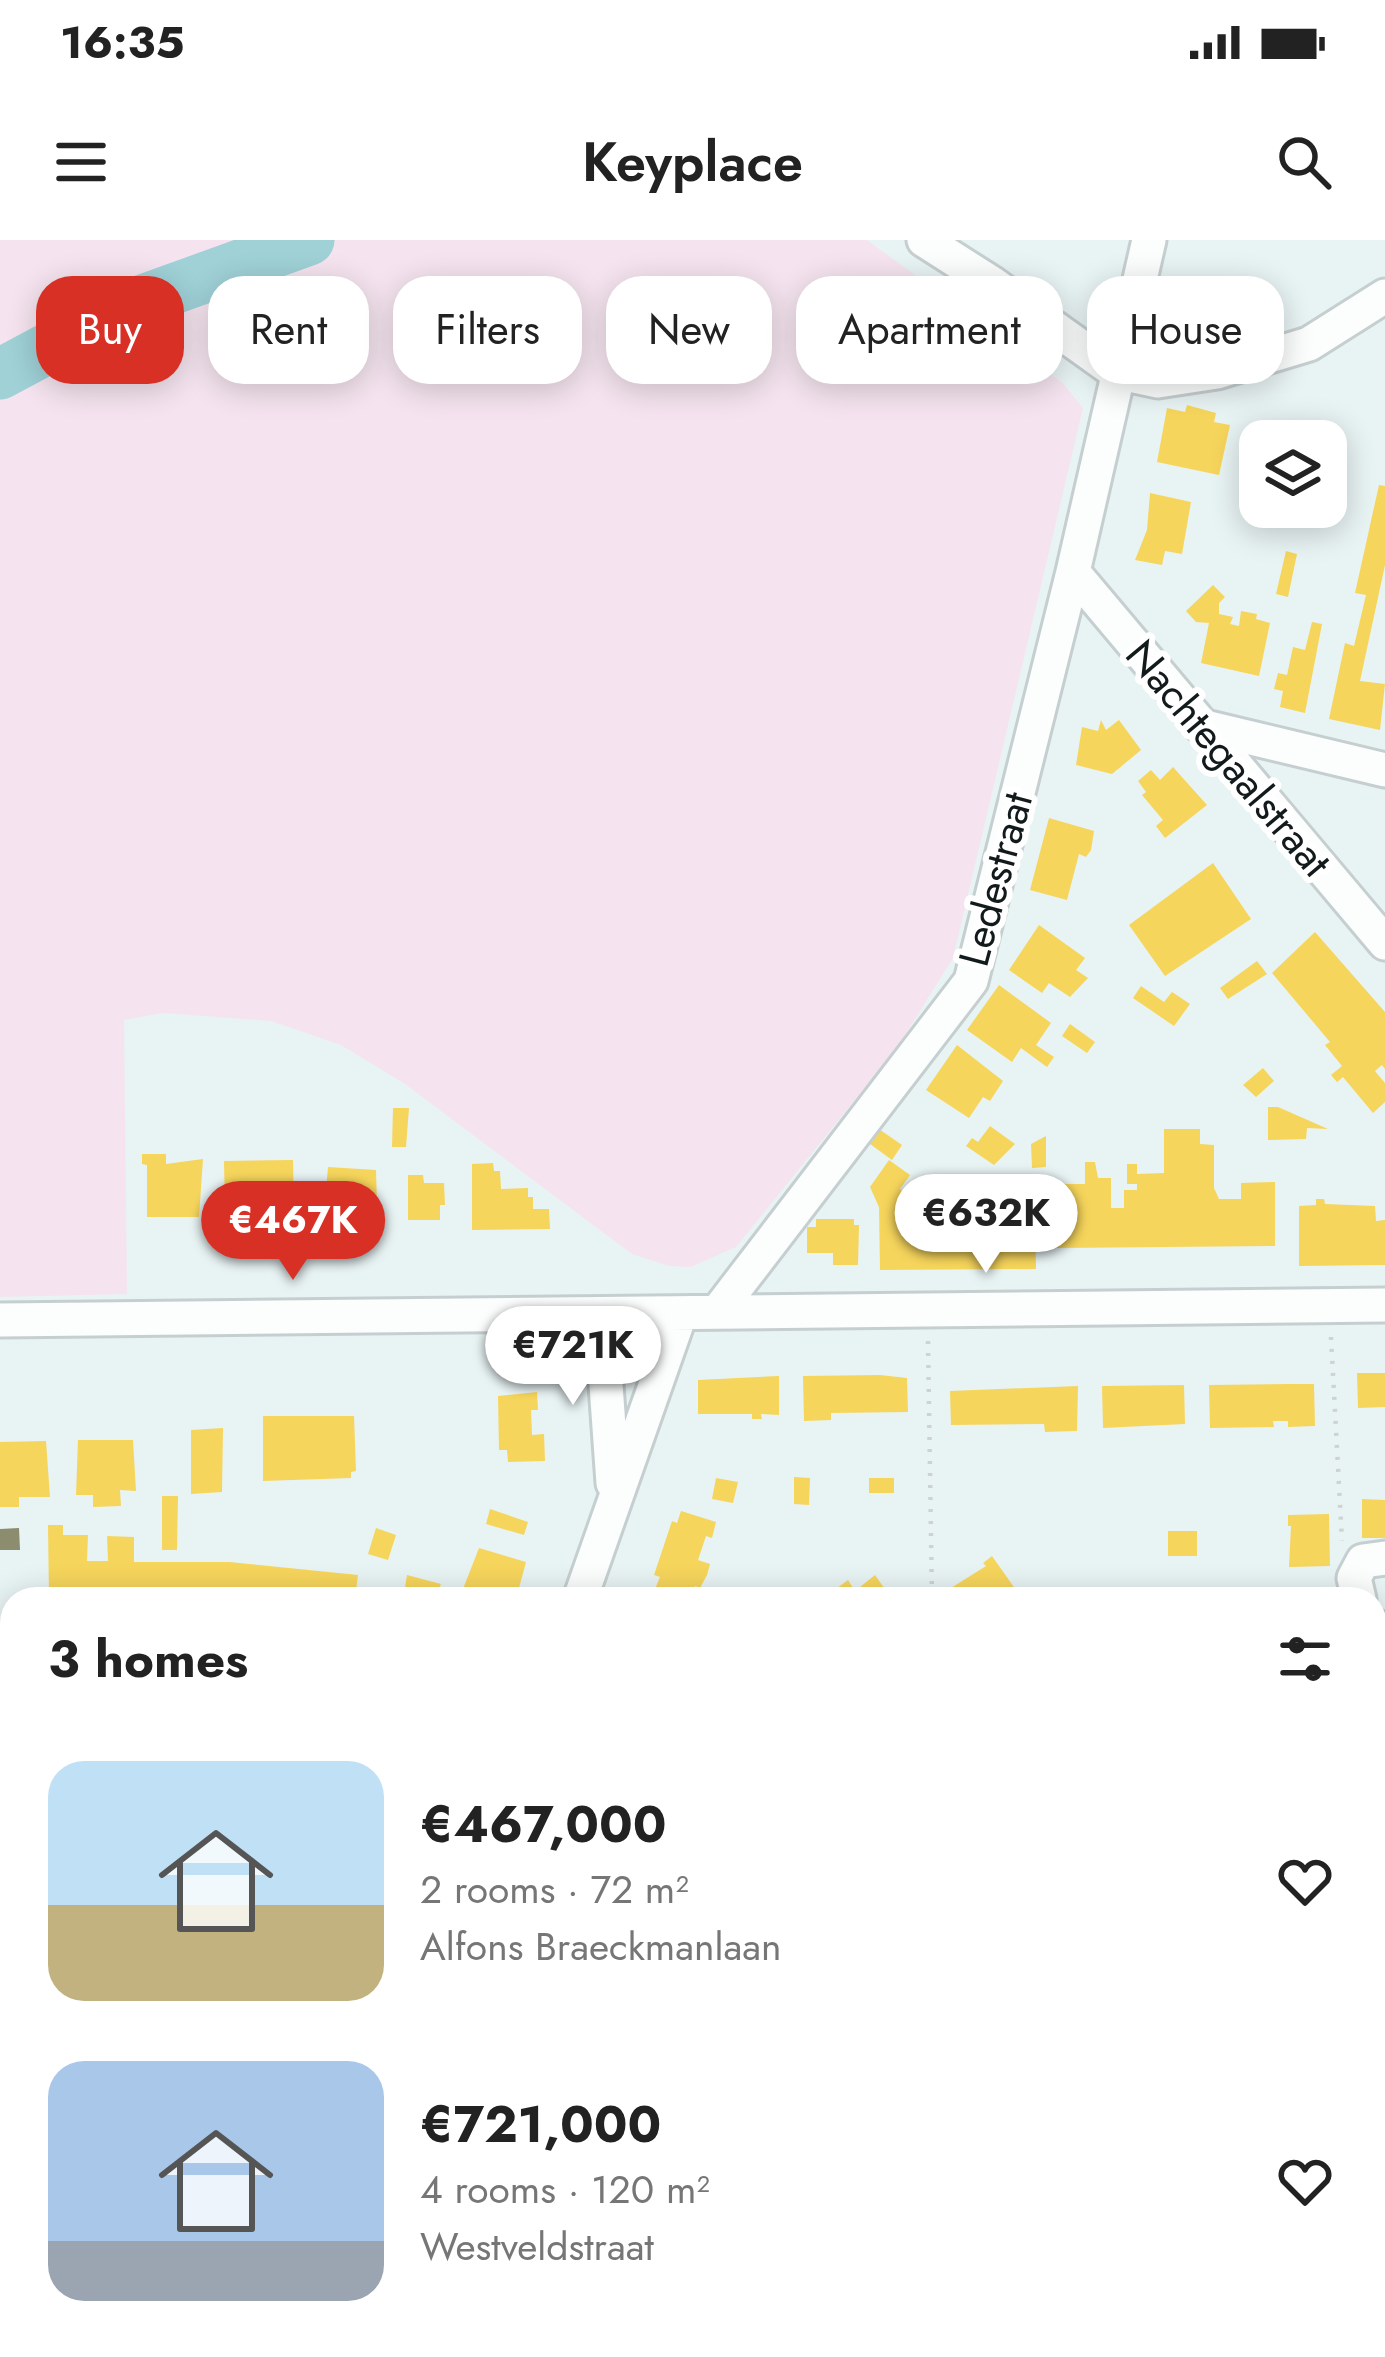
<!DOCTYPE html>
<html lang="en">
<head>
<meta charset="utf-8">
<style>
	:root { --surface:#fff; --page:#f6f6f6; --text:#222; --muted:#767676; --accent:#d93025 }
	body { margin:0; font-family:Jost,sans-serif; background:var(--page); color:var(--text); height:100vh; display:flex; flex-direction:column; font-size:45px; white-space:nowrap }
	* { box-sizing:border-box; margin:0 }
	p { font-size:39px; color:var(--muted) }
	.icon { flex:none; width:66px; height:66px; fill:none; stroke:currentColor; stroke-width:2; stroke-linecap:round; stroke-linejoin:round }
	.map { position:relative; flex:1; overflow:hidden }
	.panel { position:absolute; left:0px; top:1347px; width:1386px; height:771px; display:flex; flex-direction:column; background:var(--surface); border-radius:36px 36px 0 0; box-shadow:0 6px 30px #0003 }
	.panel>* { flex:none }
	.top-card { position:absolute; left:36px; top:36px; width:1314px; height:108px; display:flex; gap:24px }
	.buttons { position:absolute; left:1239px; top:180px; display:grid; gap:24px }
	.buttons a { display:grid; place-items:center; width:108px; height:108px; border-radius:24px; background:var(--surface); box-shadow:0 6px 30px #0003; font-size:60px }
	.price { position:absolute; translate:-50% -102px; padding:0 27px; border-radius:42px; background:#fff; color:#222; font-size:39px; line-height:78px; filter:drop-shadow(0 3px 6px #0008) }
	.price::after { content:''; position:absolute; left:50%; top:72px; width:36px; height:27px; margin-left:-18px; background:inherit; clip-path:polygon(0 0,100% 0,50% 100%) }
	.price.current { background:var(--accent); color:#fff }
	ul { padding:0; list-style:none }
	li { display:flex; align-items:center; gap:36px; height:300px; padding:0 48px }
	li span { display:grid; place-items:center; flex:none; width:336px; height:240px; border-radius:36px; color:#555 }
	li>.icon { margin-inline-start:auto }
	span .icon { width:144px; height:144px; fill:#fffc; stroke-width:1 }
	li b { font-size:51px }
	h2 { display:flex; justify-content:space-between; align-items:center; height:144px; padding:0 48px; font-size:51px }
	.pill { padding:0 42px; border-radius:36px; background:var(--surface); box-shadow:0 6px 30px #0003; font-size:42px; line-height:108px }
	.pill.current { background:var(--accent); color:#fff }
	.status { display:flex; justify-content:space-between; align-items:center; height:84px; padding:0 60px; background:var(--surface); direction:ltr }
	.status svg { height:33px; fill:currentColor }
	header { display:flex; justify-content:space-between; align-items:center; height:156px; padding:0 48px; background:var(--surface); font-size:54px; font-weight:600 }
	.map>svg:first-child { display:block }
	.green { fill:#f5e4ef }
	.homes { fill:#f6d55c }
	.public { fill:#5aae61 }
	.industry { fill:#8c8c6e }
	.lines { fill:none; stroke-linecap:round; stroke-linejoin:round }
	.river { stroke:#9fd1d7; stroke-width:51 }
	.building { fill:#a1aaab }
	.minor-casing { stroke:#c6cfd0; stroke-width:39 }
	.path { stroke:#ced2d3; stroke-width:4.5; stroke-dasharray:3 9; stroke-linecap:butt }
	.minor { stroke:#fcfdfd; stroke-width:33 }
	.labels { text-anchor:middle; stroke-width:12; stroke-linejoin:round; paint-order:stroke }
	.street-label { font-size:42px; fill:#121a1b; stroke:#fff }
</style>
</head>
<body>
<div class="status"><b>16:35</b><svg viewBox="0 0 49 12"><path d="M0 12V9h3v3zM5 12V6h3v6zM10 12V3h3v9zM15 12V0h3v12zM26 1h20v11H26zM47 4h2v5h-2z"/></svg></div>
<header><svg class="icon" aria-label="menu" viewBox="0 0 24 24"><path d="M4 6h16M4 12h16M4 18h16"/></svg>Keyplace<svg class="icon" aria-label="search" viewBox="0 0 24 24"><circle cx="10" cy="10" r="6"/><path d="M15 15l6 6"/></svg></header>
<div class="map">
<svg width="1385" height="2117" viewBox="0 0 1385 2117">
	<rect width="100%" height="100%" fill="#e8f3f4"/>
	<path class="green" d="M0 0H867L1063 143 1083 168 953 718 897 808 736 1007 691 1027 669 1026 632 1014 405 844 341 805 271 781 163 773 124 780 127 1054 0 1057Z
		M1374 1942 1385 1943V2117H1186L1187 2106H1374Z
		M122 2106H373L364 2117H116Z
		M699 2106H906L921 2117H691Z"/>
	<path class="homes" d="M1187 165 1216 173 1214 182 1230 185 1219 235 1157 222 1167 168 1185 172Z
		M1326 238 1344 243 1336 281 1310 276 1312 267H1326Z
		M1379 245 1385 246V325L1360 441 1385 444 1380 490 1329 479 1345 403 1354 406 1366 355 1355 353Z
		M1150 253 1191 262 1182 314 1165 311 1162 325 1135 320 1147 290Z
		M1286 311 1297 314 1288 357 1276 354Z
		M1213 345 1225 357 1219 363V374L1233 377 1230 384 1239 386 1241 371 1257 374 1256 379 1270 383 1259 436 1201 423 1209 383 1196 382 1186 371Z
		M1312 382 1322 384 1305 473 1280 467 1283 451 1274 449 1278 433 1287 435 1293 407 1305 410Z
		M1101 480 1106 490 1119 480 1141 510 1112 534 1076 525 1082 487 1098 491Z
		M1173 527 1207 565 1165 598 1156 586 1163 580 1142 555 1146 552 1138 541 1151 530 1160 540Z
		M1049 578 1094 591 1091 610 1086 617 1079 614 1067 660 1030 650Z
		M1213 623 1251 679 1165 736 1129 685Z
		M1039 685 1085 718 1076 730 1088 738 1070 757 1049 743 1042 753 1009 730Z
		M1315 692 1385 772V829L1382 825 1375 831 1385 843V862L1373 873 1343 837 1337 842 1331 835 1342 826 1325 805 1330 802 1272 733Z
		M1257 721 1267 734 1228 759 1220 748Z
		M999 745 1051 783 1036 805 1054 817 1047 827 1021 808 1012 822 967 790Z
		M1141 746 1164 762 1172 752 1190 764 1174 786 1133 758Z
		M1070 784 1095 802 1087 813 1062 796Z
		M957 805 1003 841 990 861 983 857 969 878 926 850Z
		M1263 828 1274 841 1256 857 1243 845Z
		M1268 867H1278L1328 889 1307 888 1306 899 1268 900Z
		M393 868H409L406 907H392Z
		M990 886 1015 904 994 925 966 906 972 898 978 902Z
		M876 887 902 905 892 920 866 901Z
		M1164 889H1200V904L1214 905V948L1219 959H1241V943L1275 942V1006L1057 1008 1054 944H1085V922H1095L1098 938H1111V968H1124V950H1137V944H1127V924H1137V934L1164 933Z
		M1046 896V927L1032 928 1031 904Z
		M142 914H166V924L203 919 199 977H147V925L142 924Z
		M293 920 294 970H225L224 921Z
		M889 920 910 935 900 949 906 954V990H920L919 974H950V951H957V969L1016 965V978H1035L1036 1029 880 1030 879 967 870 947Z
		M493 923 494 931H500L501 949 528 948V957H533V969H549L550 989 472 990V924Z
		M328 927 376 930 378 1000 322 997Z
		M408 935H423L424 943H444L445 965H440V980H408Z
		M1316 959H1324L1325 964 1375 966 1376 981 1385 980V1025L1299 1026V966L1316 965Z
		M816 979H854V985H859L858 1025H833V1013H807V987H816Z
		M1357 1133H1385V1167L1358 1168Z
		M880 1135 907 1138 908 1172 831 1173V1180L804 1181 803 1136Z
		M779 1136V1175L761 1174 762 1179H752V1174H698V1140Z
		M1288 1144H1314L1315 1186 1288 1187V1181H1273L1274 1187 1210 1188 1209 1145Z
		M1184 1145 1185 1184 1103 1188 1102 1146Z
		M1078 1146 1077 1191 1045 1192 1044 1184 951 1185 950 1151Z
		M537 1152 538 1170H531L532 1195 544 1194 545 1221 508 1222 507 1210H499L498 1156Z
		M263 1176H354L356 1231 351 1232V1238L263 1241Z
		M223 1188 222 1252 191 1254V1190Z
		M78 1200H133L136 1251 120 1250 121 1266 93 1267V1255H76Z
		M46 1201 50 1257H19V1267H0V1202Z
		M794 1237 810 1238 809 1265 794 1264Z
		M716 1238 738 1242 733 1263 712 1259Z
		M869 1238H894V1253H869Z
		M162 1256H178L177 1310H162Z
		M1362 1259 1385 1260V1298H1362Z
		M490 1269 528 1282 524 1295 486 1284Z
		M681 1271 716 1282 712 1298 706 1296 698 1320 710 1324 707 1335 700 1348 695 1346 691 1359 655 1349 660 1337 654 1335 672 1281 677 1283Z
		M1329 1274 1330 1326 1289 1327 1291 1286H1288V1275Z
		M48 1285H63V1295H88L87 1321H108L107 1296 134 1297V1322H230L358 1335 355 1359H49Z
		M376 1288 396 1295 388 1320 368 1314Z
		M1168 1291H1197V1316H1168Z
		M479 1308 526 1322 516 1359H480L461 1354Z
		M992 1316 1016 1350 1004 1359H959L951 1348 986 1326 983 1323Z
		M407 1335 441 1344 435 1359H403Z
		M875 1335 892 1359H822L848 1340 855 1351Z
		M1330 1349 1331 1359H1289V1350Z
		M1385 1752V1807L1374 1814V1759Z
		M0 1796H12V1848H0Z
		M575 2106H610L623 2117H567Z
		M1026 2106H1080L1104 2117H1030L1034 2112Z"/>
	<path class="public" d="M1379 1962 1385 1963V2117H1350L1352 2106H1374V1989Z"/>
	<path class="industry" d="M19 1288 20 1310H0V1289Z"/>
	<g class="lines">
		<path class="river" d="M0 134 129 65 309 0"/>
	</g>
	<path class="building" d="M770 2106H801L803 2110 789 2117H748Z"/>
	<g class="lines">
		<defs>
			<path id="minor" d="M924 0 993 44 1116 132 1158 141 1217 132 1309 104 1385 56
				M1073 332 1385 703
				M1201 486 1385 530
				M718 1071 971 741 1073 332 1149 0
				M601 1075 613 1243
				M0 1080 1385 1065
				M580 1359 680 1075
				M1359 1359 1354 1338 1363 1321 1385 1318
				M1374 1386 1385 1390
				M1374 1560 1385 1559
				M0 1727H12
				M939 2106 953 2117"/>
		</defs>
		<use href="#minor" class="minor-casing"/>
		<path class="path" d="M1331 1097 1342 1301
			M928 1101 932 1359
			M1374 1954 1385 1955
			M1181 2117 1182 2106"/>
		<use href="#minor" class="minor"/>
	</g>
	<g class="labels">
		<g class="street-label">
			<text transform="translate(1229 518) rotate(50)" y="15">Nachtegaalstraat</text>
			<text transform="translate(995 639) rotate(-75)" y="15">Ledestraat</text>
		</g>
	</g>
</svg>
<div class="buttons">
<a><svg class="icon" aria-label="layers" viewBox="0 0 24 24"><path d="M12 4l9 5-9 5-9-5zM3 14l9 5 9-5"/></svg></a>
</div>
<b class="price" style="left:986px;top:1036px">€632K</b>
<b class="price current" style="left:293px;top:1043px">€467K</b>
<b class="price" style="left:573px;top:1168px">€721K</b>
<div class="top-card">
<a class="pill current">Buy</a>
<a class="pill">Rent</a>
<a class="pill">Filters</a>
<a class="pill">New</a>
<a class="pill">Apartment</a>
<a class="pill">House</a>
</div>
<section class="panel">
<h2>3 homes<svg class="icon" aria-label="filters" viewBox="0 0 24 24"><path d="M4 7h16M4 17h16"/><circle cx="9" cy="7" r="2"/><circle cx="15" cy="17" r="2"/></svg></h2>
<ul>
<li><span style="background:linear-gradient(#bfe0f5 60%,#c2b280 0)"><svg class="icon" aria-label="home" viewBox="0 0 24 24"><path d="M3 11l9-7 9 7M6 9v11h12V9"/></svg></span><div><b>€467,000</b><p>2 rooms · 72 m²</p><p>Alfons Braeckmanlaan</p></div><svg class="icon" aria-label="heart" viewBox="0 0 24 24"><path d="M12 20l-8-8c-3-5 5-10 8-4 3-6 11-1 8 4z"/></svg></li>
<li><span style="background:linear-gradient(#a9c7e8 75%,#9aa5b1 0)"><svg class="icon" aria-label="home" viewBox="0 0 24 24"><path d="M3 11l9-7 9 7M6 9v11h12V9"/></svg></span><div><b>€721,000</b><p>4 rooms · 120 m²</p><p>Westveldstraat</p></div><svg class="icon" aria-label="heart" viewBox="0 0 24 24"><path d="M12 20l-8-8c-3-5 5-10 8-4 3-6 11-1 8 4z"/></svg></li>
</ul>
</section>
</div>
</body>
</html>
